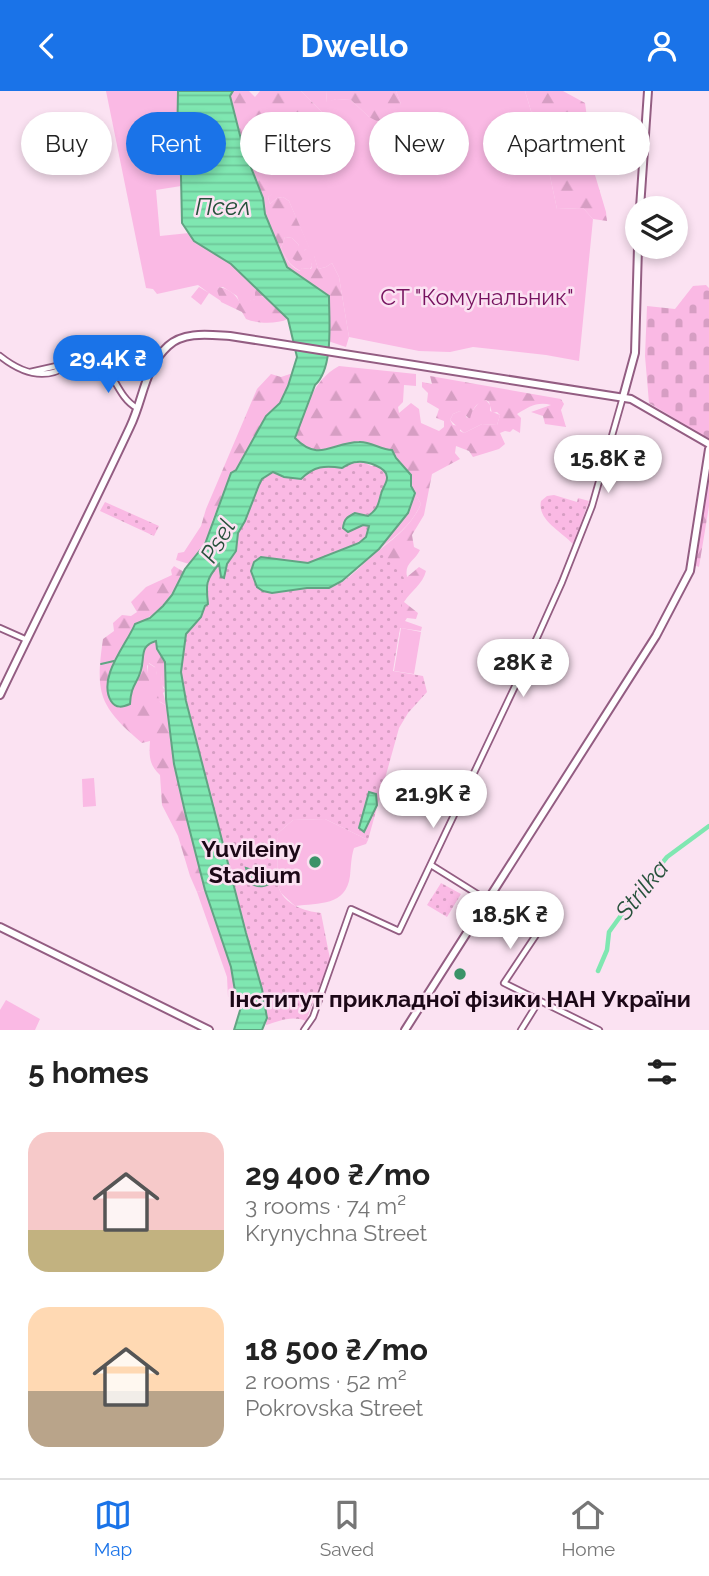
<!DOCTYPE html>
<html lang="en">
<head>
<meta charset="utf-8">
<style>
	:root { --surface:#fff; --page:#f2f2f2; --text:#222; --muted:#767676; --line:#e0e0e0; --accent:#1a73e8 }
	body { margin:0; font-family:Raleway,sans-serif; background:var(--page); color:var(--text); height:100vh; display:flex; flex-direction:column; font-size:26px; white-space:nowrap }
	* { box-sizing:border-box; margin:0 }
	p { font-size:23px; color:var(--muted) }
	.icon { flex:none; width:38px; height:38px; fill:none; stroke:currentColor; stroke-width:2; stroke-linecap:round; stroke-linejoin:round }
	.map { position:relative; height:939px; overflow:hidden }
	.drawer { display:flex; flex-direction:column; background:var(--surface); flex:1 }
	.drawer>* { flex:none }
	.guide { position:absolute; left:21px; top:21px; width:668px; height:63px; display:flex; gap:14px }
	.fabs { position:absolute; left:625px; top:105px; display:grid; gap:14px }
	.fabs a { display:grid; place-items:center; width:63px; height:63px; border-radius:50%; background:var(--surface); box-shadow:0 4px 10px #0003; font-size:35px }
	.price { position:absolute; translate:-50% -60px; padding:0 16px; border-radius:24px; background:#fff; color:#222; font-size:23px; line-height:46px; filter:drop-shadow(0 2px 4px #0008) }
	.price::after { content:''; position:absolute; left:50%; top:42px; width:21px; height:16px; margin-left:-10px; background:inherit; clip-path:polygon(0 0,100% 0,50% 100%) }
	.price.selected { background:var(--accent); color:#fff }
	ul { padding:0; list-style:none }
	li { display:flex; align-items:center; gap:21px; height:175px; padding:0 28px }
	li span { display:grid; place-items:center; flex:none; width:196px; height:140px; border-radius:21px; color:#555 }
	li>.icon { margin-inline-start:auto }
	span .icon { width:84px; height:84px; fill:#fffc; stroke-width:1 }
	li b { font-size:30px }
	h2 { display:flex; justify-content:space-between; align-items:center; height:84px; padding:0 28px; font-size:30px }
	.pill { padding:0 24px; border-radius:32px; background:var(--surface); box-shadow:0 4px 10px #0003; font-size:24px; line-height:63px }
	.pill.selected { background:var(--accent); color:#fff }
	header { display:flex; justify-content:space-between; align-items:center; height:91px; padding:0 28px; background:var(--accent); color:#fff; font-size:32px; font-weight:700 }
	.dock { display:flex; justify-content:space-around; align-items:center; height:98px; border-top:2px solid var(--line); background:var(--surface); font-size:19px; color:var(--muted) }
	.dock a { display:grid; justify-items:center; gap:4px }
	.dock .selected { color:var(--accent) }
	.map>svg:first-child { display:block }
	.green { fill:#fab9e4 }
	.forest { fill:url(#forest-firs); fill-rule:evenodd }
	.cemetery { fill:url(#cemetery-stones) }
	.park { fill:url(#park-dots) }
	.water { fill:url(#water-rules); stroke:#61a483; stroke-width:2 }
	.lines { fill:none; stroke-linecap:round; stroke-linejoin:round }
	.stream { stroke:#61a483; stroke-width:2 }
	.river { stroke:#7fe7b1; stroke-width:4.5 }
	.minor-casing { stroke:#935d82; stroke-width:8 }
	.major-casing { stroke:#935d82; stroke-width:10 }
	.minor { stroke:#fff; stroke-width:4.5 }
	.major { stroke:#fff; stroke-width:6 }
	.poi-dot { fill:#3a9368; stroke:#fbe2f2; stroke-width:2.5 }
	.labels { text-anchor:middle; stroke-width:5; stroke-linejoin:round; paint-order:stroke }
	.park-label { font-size:23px; fill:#76125f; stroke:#fbe2f2 }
	.poi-label { font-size:23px; font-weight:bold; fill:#1c0817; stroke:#fbe2f2; text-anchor:end }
	.water-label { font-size:24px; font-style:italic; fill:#26513b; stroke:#fbe2f2 }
</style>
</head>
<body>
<header><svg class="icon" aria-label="back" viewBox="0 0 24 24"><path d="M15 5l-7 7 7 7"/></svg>Dwello<svg class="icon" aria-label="person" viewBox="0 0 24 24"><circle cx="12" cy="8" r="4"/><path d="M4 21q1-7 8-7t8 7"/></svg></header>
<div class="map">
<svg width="709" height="939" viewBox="0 0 709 939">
	<defs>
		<pattern id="forest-firs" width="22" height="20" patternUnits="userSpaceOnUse" patternTransform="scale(1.75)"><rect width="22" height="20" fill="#fab9e4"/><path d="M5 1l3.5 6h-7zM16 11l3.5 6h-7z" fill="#d69ec3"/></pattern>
		<pattern id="cemetery-stones" width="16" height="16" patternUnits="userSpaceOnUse" patternTransform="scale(1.75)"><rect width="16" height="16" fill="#fab9e4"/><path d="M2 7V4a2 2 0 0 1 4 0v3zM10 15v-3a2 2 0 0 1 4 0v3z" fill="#d69ec3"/></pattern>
		<pattern id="park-dots" width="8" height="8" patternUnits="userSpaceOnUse" patternTransform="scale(1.75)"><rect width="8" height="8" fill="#fab9e4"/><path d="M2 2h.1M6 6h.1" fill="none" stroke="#d69ec3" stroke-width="1.8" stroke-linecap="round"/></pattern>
		<pattern id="water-rules" width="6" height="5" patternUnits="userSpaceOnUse" patternTransform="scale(1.75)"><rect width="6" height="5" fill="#7fe7b1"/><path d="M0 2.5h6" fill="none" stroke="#6dc598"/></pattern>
	</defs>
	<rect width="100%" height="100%" fill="#fbe2f2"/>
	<path class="green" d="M106 0H178L177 58 181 95 156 99 160 145 189 142 194 150 231 173 255 195 256 208 240 213 237 205 223 196H217L221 210 209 202 201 214 191 206 199 196 209 202 198 194 157 203 153 198 146 197Z
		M301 0H327L326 11 336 8 351 9 369 26 401 13 396 0H525L531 20 537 24 557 118 583 117 593 128 579 270 546 264 473 256 450 261 419 260 349 246 339 186 332 172 326 176 318 178 314 165 310 164 312 175 310 178 302 177 301 180C290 175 286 168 281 157L285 146 292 147 299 154 294 164 309 157 289 110 283 106 277 107 270 113 268 106 278 98 274 80 264 88H260L255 77H252L246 64 288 33 310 27 322 21Z
		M486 309 490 314V320L500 324 497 334 482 333 464 342 450 329 453 323 460 320 464 321 467 327 480 310Z
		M415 402 421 413C412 433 397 445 379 458L408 422Z
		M401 537 421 541 414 583 394 580Z
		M148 572 156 577 157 584H161L163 597 166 599 163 602 167 615 148 603Z
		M94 687 96 715 83 716 82 688Z
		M325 728 368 749 366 753 354 757C351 766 351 776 350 785 346 815 319 812 295 815L281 802 278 795 277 743 293 729Z
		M205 799 231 876 236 906H228L227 886 197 801Z
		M6 909 40 928 35 939H0V919Z"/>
	<path class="forest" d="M233 0H249L255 6 260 0H301L322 21 310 27 288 33 283 50 272 54 266 50 265 57 258 62 253 59 246 64 230 5Z
		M327 0H396L401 13 388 36 369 26 351 9 336 8 326 12Z
		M525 0H563L585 12 595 84 606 121 607 130 593 128 583 117 557 118 537 24 531 20Z
		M273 74 277 77 284 96 268 106 270 113 277 107 283 106 289 110 310 158 304 159V166L299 172 290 166 299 154 292 147 285 146 281 157C286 168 289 175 300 180L302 177 311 178 312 175 309 164H314L318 178 326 176 332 172 339 186 349 246 346 256 328 250 330 241 329 205 287 177 265 123 263 107 252 77H255L261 88 274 80Z
		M255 195 288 228C277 233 258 233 246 228L242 221 221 211 216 196C227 196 236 203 240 212L255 208Z
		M339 275 416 283V295L404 294 403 311 398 316 399 322 411 312 419 318 421 332 439 340 444 336V330L436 327 439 318 427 311 428 302 422 296V291L432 293 430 285 561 308 564 313 561 319 566 336 545 333 543 325 531 321 551 314C538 310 528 316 517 323L521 327 520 342 513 338 510 341 505 340 500 342 505 353 499 358 473 366 469 360 456 355 455 362 460 368 432 383 424 424 412 444 414 456 420 459C415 470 404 472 407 486L419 476 426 480C423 493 411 500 404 511L418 522 416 528 407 527 405 530 422 536 421 540 400 537 393 574 366 469C387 453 410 438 421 413L411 395 412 389 392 359C381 359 370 350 359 351 332 351 319 371 294 347 306 320 311 290 339 275ZM486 309 489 311 492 322 497 321 500 324 497 334 482 333 464 342 460 340V335L453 334 450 329 453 323 460 320 470 328C472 319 476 311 486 309Z
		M293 282 280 312 266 325 235 379 231 383 212 430 210 444 189 473 176 469 178 462 184 461 201 435 206 418 257 298 271 283 281 286Z
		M709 382V415L699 476 694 474Z
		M174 475 184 481C172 504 161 523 135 533 123 562 106 571 109 606L130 613 131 599 141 579V564L145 556 156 550 157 558 165 571 166 599 162 594 161 584H157L155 576 149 572 147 575 150 597 149 602H157L160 611 167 615 174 673 205 799 197 801 190 785 178 745 162 714 160 684C149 674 149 665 150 650L142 652C99 615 95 603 103 548L114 540 113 532 122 524 131 525 137 521 131 511 146 496 172 484 171 479Z"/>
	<path class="cemetery" d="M706 194 709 197V348L649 312 645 265 647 215 675 218 693 195Z"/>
	<path class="park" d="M362 370 371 375H381L386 380 387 389 377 419 368 425 355 422 363 434 369 435 366 446 359 452 308 472 261 466C255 471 250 476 252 484 258 510 285 500 304 498 313 497 323 499 331 496 351 489 364 471 379 458L404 487 400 536 393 580 423 585 427 601 408 622 399 637 368 749 325 728 293 729 277 743 278 795C284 814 304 820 321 822L330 868 306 930C291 924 280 930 266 934 266 900 251 863 242 827 223 754 204 682 186 610 182 589 177 566 186 545 189 537 199 532 202 523 208 504 204 490 219 473L220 476 227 473 236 460 238 442 245 430 259 394 262 387 273 381 284 386 301 388 307 382 326 373 333 375Z
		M554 404 577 411 578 407 589 410 573 453C561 440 537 429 541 410L547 405Z
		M105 411 159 435 154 445 100 420Z
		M441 792 461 803 447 826 427 814Z"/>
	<path class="water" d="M178 0H233L230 5 243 56 263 107 265 123 287 176 329 205C329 229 334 277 315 294L295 347C319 372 333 351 359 351 370 350 381 359 392 359L396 367 411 384V395L415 402 408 422 379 458 342 490 329 497H307L272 502 263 500 257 496 251 480 254 471 261 466 308 472 359 452 366 446 369 435 363 434 348 441 343 437C344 428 347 426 355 422L368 425C378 418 378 414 381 403 382 398 387 392 387 387 388 376 366 370 357 371 351 371 347 374 342 377 325 374 314 375 301 388L284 386 273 381 262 388 259 394 245 430 238 442 236 460 227 473 224 487 221 486 219 473C205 489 206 495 208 513L205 515 201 526 186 543 181 581 186 610 246 842 262 898 267 927 262 939H234L241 916 236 906 231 876 205 799 185 721 174 673 166 608 165 571 157 558 156 550C139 555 145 566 141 579 137 594 131 593 130 613 123 616 116 618 111 610 97 586 127 553 135 533L150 527 163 515 172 504 185 478 205 453 231 382 236 379 266 325 280 312 288 295 297 266 288 228 231 173 194 150 182 132 181 85 177 58Z
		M369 701 376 703 377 714 364 741 359 737Z
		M246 777 264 783 267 787 273 786 276 781V789C267 795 260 798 250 792Z"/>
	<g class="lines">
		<path class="stream" d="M101 573 114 570"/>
		<path class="river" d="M598 880 607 859 609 841 630 812 667 766 709 735"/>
		<defs>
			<path id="minor" d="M0 265C20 281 44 290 67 275
				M30 281 70 272 92 263C113 274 116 306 137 317
				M0 537 27 549
				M431 774 538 841 504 892 599 939
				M304 939 313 926 351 818 399 840 518 589 562 491 592 415 623 306
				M521 939 539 910"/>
			<path id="major" d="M640 117 648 0
				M623 306 635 262 638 156
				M0 604C43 514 88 426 130 336 144 307 144 277 168 255 184 240 210 244 230 245L631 308 709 353
				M0 836 209 939
				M405 939 656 545 690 480 709 358"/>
		</defs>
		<use href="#minor" class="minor-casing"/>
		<use href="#major" class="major-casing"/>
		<use href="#minor" class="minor"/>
		<use href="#major" class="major"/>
	</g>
	<g class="poi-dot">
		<circle cx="315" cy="771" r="7"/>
		<circle cx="460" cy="883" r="7"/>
	</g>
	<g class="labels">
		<g class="park-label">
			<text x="477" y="214">СТ "Комунальник"</text>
		</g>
		<g class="poi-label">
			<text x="301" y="766">Yuvileiny<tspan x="301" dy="26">Stadium</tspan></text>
			<text x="460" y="916" text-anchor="middle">Інститут прикладної фізики НАН України</text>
		</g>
		<g class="water-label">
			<text x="223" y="124">Псел</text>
			<text transform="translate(218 450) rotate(-60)" y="8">Psel</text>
			<text transform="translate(642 799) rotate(-51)" y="8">Strilka</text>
		</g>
	</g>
</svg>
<div class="fabs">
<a><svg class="icon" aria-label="layers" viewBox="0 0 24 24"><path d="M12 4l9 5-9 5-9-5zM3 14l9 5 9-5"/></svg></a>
</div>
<b class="price selected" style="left:108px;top:304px">29.4K ₴</b>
<b class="price" style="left:608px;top:404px">15.8K ₴</b>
<b class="price" style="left:523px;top:608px">28K ₴</b>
<b class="price" style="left:433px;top:739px">21.9K ₴</b>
<b class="price" style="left:510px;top:860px">18.5K ₴</b>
<div class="guide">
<a class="pill">Buy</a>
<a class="pill selected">Rent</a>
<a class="pill">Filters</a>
<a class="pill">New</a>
<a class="pill">Apartment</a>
</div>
</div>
<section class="drawer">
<h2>5 homes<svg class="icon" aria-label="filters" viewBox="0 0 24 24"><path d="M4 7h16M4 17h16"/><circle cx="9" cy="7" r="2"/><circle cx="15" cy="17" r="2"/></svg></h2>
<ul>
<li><span style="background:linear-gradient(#f6c9c9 70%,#c2b280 0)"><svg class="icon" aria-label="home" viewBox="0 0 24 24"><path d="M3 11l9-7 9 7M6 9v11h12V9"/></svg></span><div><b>29 400 ₴/mo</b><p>3 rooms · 74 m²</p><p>Krynychna Street</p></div></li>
<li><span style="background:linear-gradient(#ffd9b3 60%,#b9a48a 0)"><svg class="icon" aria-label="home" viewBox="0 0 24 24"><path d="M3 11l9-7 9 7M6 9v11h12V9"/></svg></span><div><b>18 500 ₴/mo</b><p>2 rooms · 52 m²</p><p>Pokrovska Street</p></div></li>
</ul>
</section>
<nav class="dock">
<a class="selected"><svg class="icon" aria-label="map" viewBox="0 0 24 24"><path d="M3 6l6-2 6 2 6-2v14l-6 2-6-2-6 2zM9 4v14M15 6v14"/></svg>Map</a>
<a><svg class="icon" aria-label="saved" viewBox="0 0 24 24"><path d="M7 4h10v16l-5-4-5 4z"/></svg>Saved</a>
<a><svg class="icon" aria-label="home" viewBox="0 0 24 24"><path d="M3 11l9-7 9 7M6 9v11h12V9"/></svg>Home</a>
</nav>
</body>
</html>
